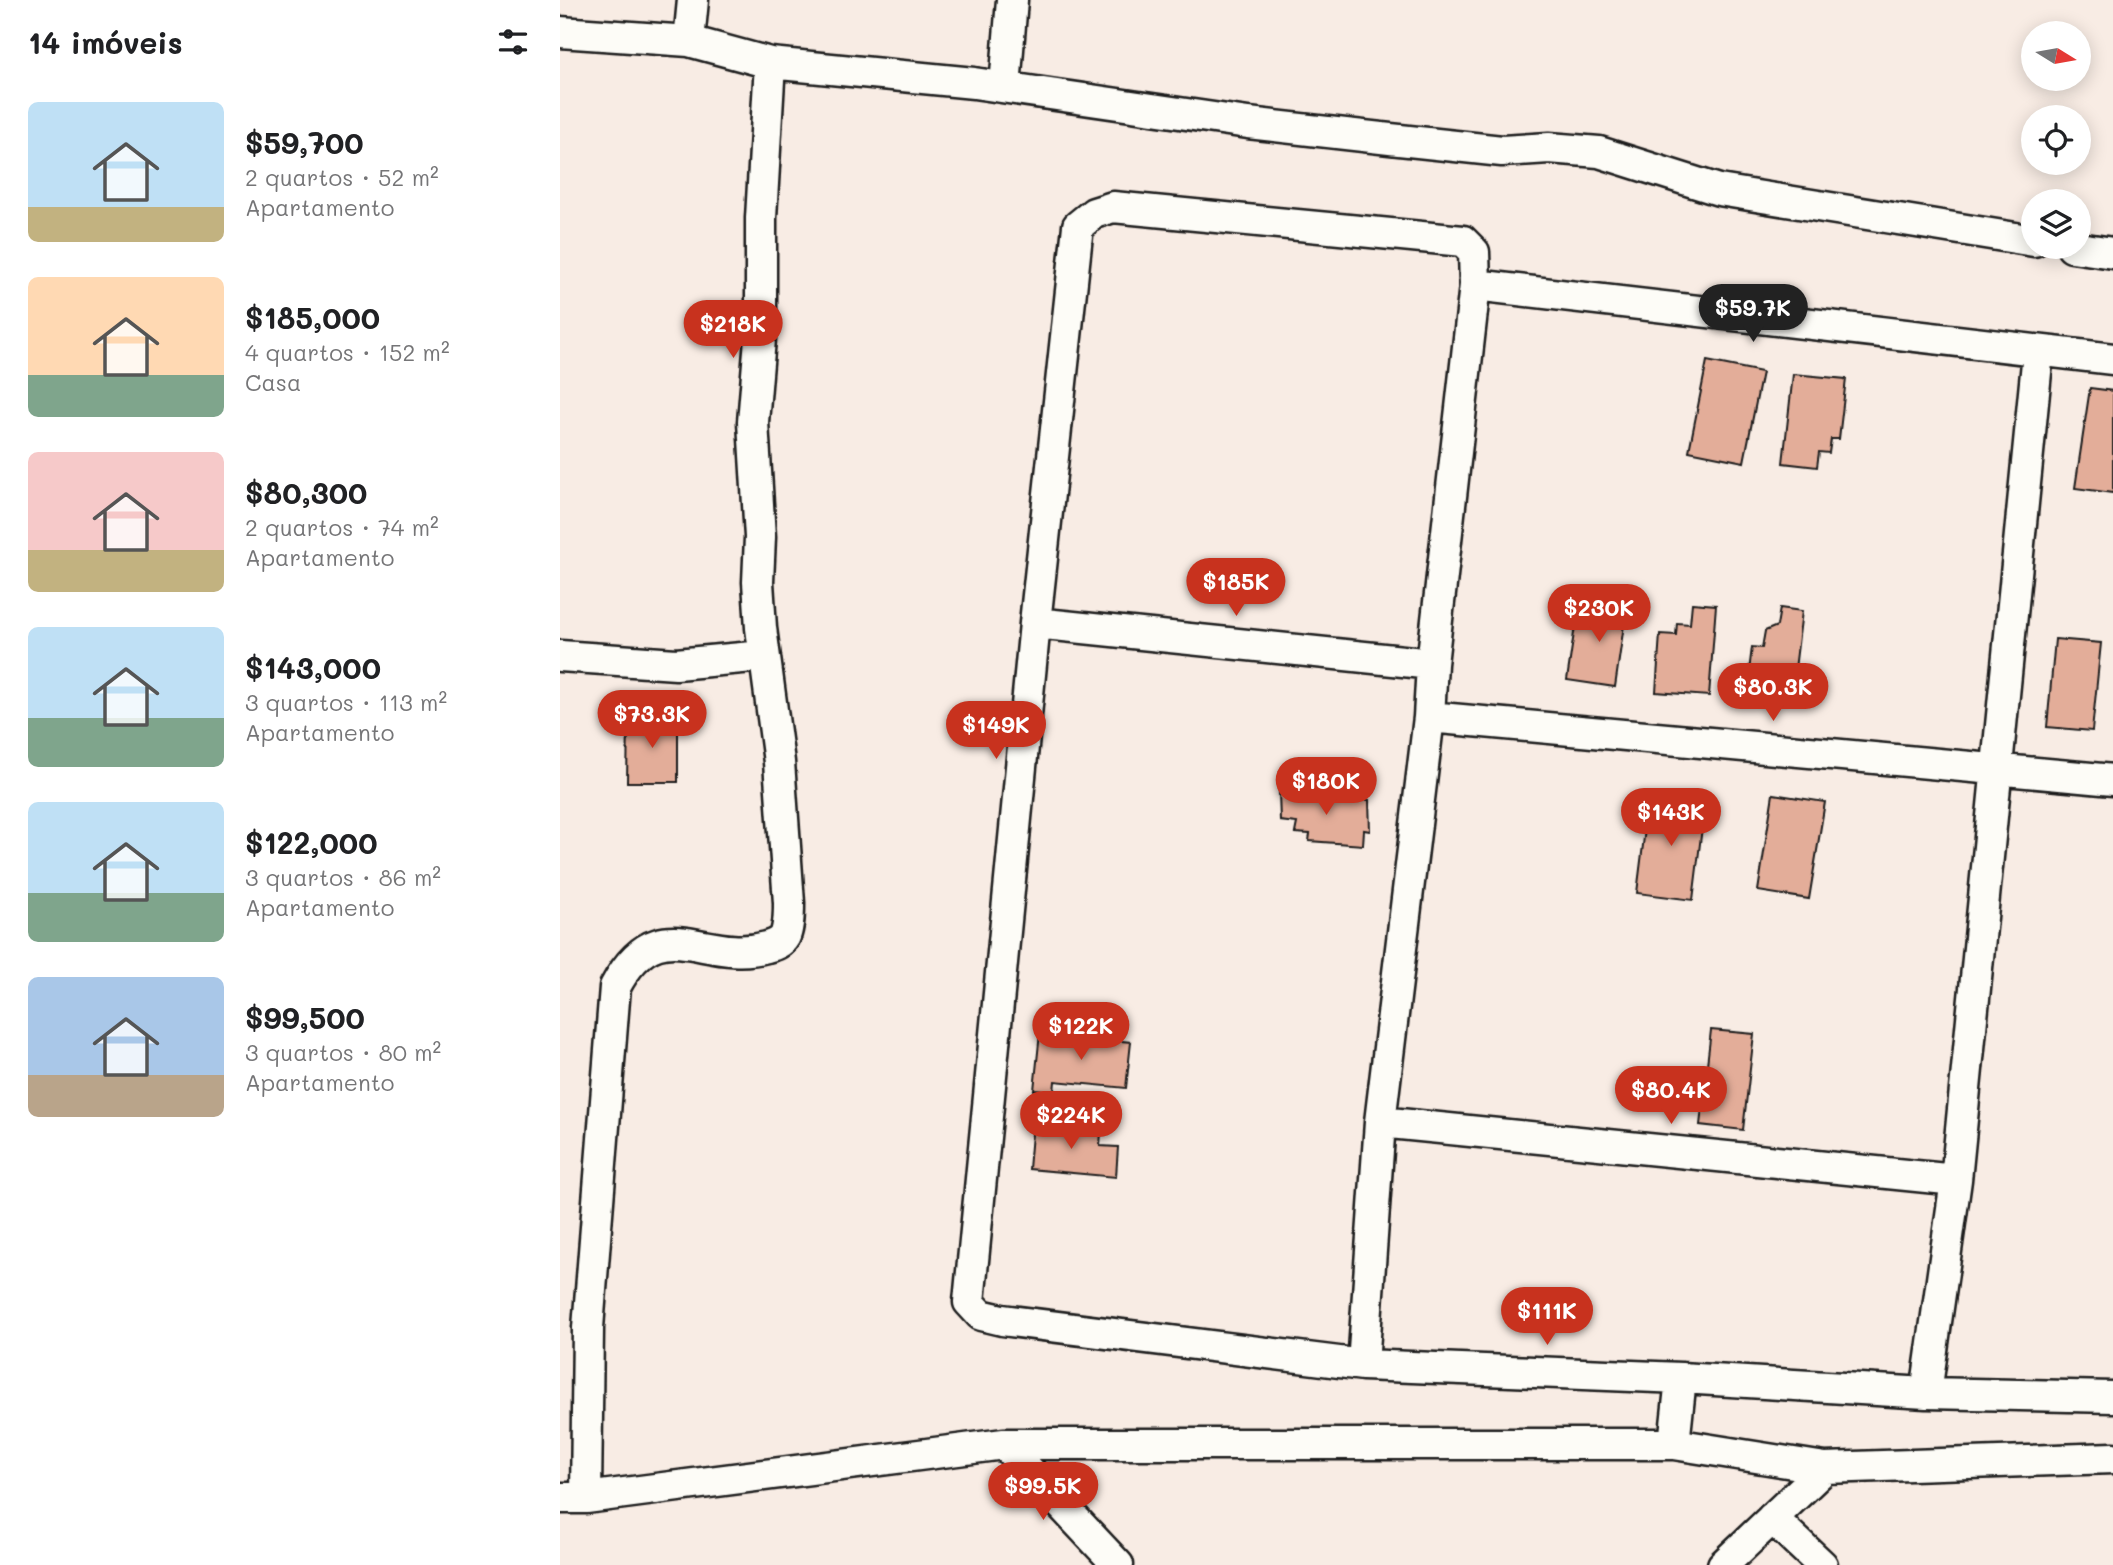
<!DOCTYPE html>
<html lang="pt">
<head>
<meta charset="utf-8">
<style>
	:root { --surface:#fff; --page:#f6f6f6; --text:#202124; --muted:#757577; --accent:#c8321e }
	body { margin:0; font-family:Mali,sans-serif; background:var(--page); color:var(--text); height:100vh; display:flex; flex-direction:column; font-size:26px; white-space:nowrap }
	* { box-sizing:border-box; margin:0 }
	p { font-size:23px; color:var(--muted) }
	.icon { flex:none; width:38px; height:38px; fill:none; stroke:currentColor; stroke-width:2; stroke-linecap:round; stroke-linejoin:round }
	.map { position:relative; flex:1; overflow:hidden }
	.panel { display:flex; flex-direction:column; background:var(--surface); width:560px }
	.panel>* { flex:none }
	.needle { width:46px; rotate:101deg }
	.tools { position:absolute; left:1461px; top:21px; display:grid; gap:14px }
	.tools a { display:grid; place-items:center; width:70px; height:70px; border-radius:50%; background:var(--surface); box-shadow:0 4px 18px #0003; font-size:35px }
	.price { position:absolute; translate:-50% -60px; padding:0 16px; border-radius:24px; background:var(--accent); color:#fff; font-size:23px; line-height:46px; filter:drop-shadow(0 2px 4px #0008) }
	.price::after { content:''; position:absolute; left:50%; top:42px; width:21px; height:16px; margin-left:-10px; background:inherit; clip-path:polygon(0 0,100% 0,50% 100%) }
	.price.active { background:#222; color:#fff }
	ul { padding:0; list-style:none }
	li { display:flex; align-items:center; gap:21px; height:175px; padding:0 28px }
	li span { display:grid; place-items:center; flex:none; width:196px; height:140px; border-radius:10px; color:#555 }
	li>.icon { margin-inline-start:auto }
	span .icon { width:84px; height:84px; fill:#fffc; stroke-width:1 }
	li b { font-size:30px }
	h2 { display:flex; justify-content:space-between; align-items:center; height:84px; padding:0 28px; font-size:30px }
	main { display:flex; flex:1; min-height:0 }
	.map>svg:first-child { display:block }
	.building { fill:#e3ad99; stroke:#1c1c1c; stroke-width:2 }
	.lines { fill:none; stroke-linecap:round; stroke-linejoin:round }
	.street-casing { stroke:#1c1c1c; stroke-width:35 }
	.street { stroke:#fdfcf7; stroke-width:30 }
</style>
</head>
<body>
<main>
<section class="panel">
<h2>14 imóveis<svg class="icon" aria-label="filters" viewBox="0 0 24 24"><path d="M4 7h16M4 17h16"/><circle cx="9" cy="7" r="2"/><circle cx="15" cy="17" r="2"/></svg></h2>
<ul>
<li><span style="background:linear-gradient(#bfe0f5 75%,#c2b280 0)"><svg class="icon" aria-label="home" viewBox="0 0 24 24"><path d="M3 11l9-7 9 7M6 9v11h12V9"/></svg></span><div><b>$59,700</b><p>2 quartos · 52 m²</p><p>Apartamento</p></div></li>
<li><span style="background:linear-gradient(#ffd9b3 70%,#7fa58c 0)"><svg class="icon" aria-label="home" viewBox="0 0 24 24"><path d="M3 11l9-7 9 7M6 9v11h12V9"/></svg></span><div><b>$185,000</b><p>4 quartos · 152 m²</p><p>Casa</p></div></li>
<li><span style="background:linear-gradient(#f6c9c9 70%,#c2b280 0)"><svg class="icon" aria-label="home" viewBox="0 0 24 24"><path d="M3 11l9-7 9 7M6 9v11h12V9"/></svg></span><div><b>$80,300</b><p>2 quartos · 74 m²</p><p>Apartamento</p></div></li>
<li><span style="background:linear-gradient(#bfe0f5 65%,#7fa58c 0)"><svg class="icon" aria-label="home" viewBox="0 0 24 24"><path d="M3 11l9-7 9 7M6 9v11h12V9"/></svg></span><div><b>$143,000</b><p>3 quartos · 113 m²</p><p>Apartamento</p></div></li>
<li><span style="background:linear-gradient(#bfe0f5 65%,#7fa58c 0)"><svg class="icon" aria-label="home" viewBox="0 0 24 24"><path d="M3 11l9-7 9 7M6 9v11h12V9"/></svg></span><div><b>$122,000</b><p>3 quartos · 86 m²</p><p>Apartamento</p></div></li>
<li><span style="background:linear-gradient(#a9c7e8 70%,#b9a48a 0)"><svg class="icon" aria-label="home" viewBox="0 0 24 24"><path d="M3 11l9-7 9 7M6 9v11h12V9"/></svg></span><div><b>$99,500</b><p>3 quartos · 80 m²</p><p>Apartamento</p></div></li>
</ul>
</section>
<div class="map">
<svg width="1553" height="1565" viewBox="0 0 1553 1565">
	<rect width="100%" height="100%" fill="#f8ece4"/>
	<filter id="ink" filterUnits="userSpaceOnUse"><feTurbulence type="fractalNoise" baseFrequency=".0143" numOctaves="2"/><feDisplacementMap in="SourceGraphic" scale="14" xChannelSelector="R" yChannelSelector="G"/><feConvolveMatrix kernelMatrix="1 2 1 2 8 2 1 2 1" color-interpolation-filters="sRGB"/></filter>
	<g filter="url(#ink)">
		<path class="building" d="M1147 361 1202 372 1184 462 1129 451Z
			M1233 374 1286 379 1279 439H1271L1269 453 1259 452 1257 467 1223 463Z
			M1530 388 1553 391V493L1515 488Z
			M1043 593 1068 597 1055 687 1007 680 1015 626 1023 627 1025 613 1040 616Z
			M1132 603 1156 605 1149 696 1096 692 1100 634 1116 635 1117 623 1130 624Z
			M1220 608 1242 611 1231 702 1186 696 1192 647 1202 648 1205 631 1217 626Z
			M1495 639 1541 643 1532 731 1487 727Z
			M76 713 101 714V726L118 727V782H67L68 722H76Z
			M719 791 809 800 810 831 804 830 803 845 749 841 750 834 735 833 737 823 720 821Z
			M1213 794 1265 802 1249 899 1198 891Z
			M1089 797 1145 803 1133 900 1077 893Z
			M1151 1030 1194 1034 1183 1130 1140 1125Z
			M480 1033 571 1042 566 1088 495 1081 494 1092 474 1090Z
			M473 1122 528 1127V1130L541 1132 540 1146 558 1147 556 1177 469 1169Z"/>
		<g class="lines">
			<defs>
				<path id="street" d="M0 32 129 41 210 63 414 83 688 123 830 139 942 151 989 148 1039 152 1159 190 1474 241
					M129 41 133 0
					M445 87 452 0
					M1512 247 1553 253
					M915 285 1553 359
					M475 623 872 664
					M0 656 116 664 204 656
					M869 717 1553 780
					M820 1122 1396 1180
					M803 1365 820 1122 869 717 872 664 915 285 914 252 903 241 553 207 534 213 518 226 475 623 409 1302 421 1315 442 1320 803 1365 1121 1378 1366 1393 1553 1397
					M1366 1393 1396 1180 1478 352
					M444 1444 558 1565
					M1114 1444 1121 1378
					M0 1498H26L444 1444H1114L1265 1468 1553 1458
					M26 1498 28 1328 55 987C99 904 142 965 207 947 215 945 221 943 225 936 229 927 229 913 229 903L219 762 201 628 198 582 200 537 193 422 201 327V218L210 63
					M1212 1518 1262 1565
					M1163 1565 1265 1468"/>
			</defs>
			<use href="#street" class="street-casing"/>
			<use href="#street" class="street"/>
		</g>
	</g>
</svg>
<div class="tools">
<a><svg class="needle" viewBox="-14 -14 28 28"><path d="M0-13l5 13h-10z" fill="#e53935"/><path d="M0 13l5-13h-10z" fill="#757577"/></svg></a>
<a><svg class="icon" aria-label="locate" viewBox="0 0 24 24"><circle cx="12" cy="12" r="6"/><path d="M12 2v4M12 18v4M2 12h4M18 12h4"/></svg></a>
<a><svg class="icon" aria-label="layers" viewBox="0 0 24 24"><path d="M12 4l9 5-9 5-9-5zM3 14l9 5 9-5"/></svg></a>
</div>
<b class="price active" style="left:1193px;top:344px">$59.7K</b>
<b class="price" style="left:173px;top:360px">$218K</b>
<b class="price" style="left:676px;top:618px">$185K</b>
<b class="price" style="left:1039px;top:644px">$230K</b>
<b class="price" style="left:1213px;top:723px">$80.3K</b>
<b class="price" style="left:92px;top:750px">$73.3K</b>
<b class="price" style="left:436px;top:761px">$149K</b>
<b class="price" style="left:766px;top:817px">$180K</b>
<b class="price" style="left:1111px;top:848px">$143K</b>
<b class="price" style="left:521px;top:1062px">$122K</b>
<b class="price" style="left:1111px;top:1126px">$80.4K</b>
<b class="price" style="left:511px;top:1151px">$224K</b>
<b class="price" style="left:987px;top:1347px">$111K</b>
<b class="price" style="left:483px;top:1522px">$99.5K</b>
</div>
</main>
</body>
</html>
